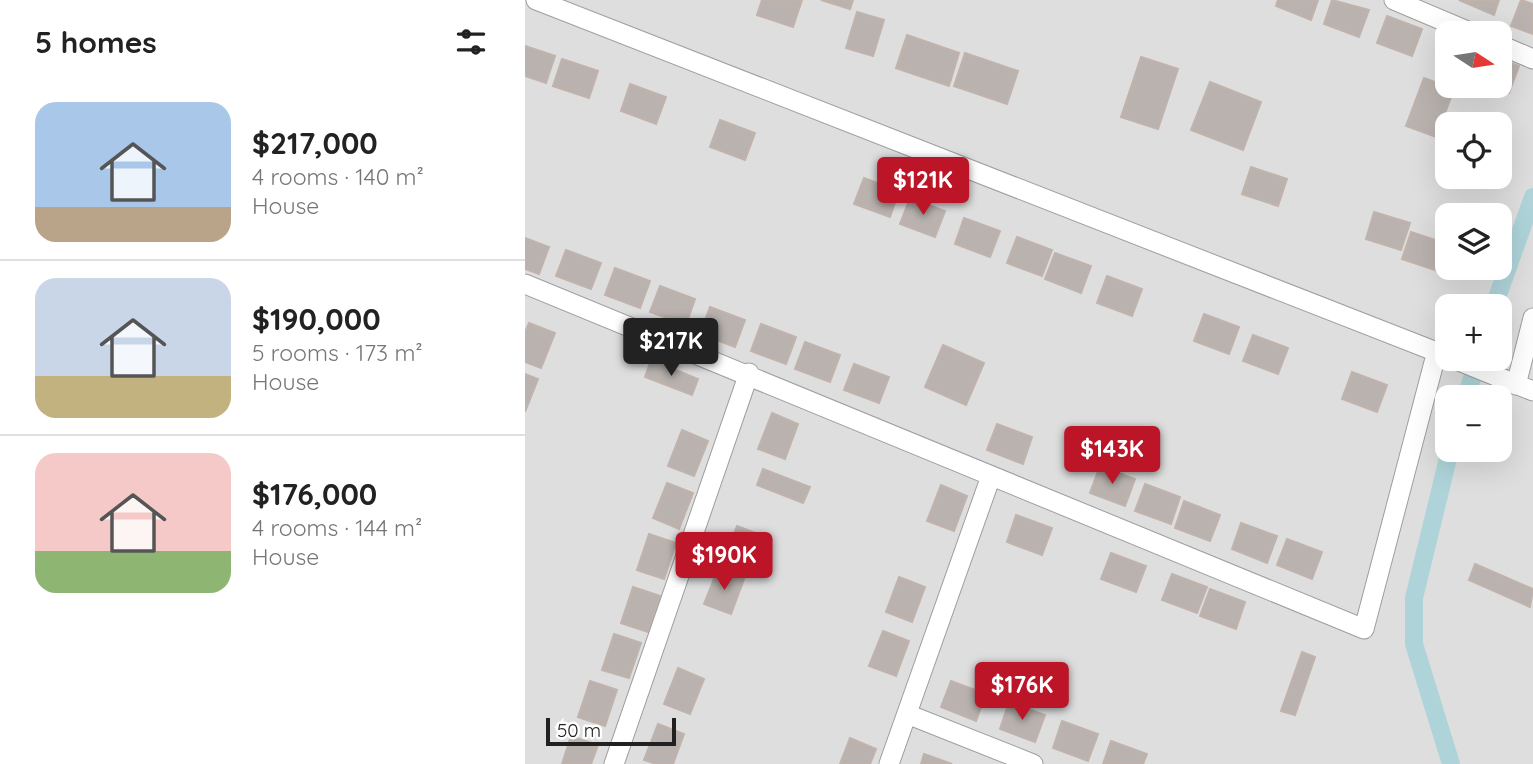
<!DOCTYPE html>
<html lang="en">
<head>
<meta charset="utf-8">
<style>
	:root { --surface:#fff; --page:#f6f6f6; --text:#222; --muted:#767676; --line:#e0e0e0; --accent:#bc1528 }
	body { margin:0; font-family:Quicksand,sans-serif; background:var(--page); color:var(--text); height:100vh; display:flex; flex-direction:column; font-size:26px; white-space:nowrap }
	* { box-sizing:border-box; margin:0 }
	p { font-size:23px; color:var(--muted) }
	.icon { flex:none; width:38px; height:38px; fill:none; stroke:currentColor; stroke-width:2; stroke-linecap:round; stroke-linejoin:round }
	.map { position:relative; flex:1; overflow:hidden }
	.sheet { display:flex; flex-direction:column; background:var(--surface); width:525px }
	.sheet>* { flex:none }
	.needle { width:46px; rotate:102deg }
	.buttons { position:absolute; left:910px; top:21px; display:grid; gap:14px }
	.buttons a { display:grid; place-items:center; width:77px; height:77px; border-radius:14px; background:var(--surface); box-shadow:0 7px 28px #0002; font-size:35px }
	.scale { position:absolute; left:21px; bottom:18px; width:130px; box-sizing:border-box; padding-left:7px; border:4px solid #212121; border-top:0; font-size:19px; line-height:24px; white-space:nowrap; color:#212121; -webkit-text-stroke:5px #fff; paint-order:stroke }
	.price { position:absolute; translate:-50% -60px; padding:0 16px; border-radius:7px; background:var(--accent); color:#fff; font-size:23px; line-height:46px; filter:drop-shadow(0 2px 4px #0008) }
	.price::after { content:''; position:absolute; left:50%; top:42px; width:21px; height:16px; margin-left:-10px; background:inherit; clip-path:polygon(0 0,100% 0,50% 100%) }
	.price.selected { background:#222; color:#fff }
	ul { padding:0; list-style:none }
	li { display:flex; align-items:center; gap:21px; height:175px; padding:0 35px }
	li+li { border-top:2px solid var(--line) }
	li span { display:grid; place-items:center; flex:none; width:196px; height:140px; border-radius:21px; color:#555 }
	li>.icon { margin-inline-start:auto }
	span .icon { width:84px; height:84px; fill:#fffc; stroke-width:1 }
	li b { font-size:30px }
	h2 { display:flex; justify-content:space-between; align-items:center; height:84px; padding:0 35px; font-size:30px }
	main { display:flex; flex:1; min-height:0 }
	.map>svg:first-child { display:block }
	.residential { fill:#dfdede; fill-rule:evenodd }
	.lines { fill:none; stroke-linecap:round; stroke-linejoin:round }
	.canal { stroke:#aed4d9; stroke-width:18 }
	.building { fill:#b9b2ae; stroke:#c0b3ac; stroke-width:2 }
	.street-casing { stroke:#9e9e9e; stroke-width:21 }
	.street { stroke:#fff; stroke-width:19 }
</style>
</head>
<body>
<main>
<section class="sheet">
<h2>5 homes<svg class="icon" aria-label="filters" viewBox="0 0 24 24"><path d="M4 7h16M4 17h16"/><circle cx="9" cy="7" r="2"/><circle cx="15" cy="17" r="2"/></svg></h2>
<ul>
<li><span style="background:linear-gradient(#a9c7e8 75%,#b9a48a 0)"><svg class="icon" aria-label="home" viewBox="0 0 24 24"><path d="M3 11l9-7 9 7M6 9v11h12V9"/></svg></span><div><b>$217,000</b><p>4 rooms · 140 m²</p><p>House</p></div></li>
<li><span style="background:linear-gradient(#c9d6e8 70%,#c2b280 0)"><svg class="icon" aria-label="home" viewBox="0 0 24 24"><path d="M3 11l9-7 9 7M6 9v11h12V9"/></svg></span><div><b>$190,000</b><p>5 rooms · 173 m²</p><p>House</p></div></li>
<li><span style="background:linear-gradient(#f6c9c9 70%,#8fb573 0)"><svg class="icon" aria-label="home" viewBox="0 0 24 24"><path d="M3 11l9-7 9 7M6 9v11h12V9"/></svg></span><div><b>$176,000</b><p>4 rooms · 144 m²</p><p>House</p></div></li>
</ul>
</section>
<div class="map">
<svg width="1008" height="764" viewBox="0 0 1008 764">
	<rect width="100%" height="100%" fill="#f0ede8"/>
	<path class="residential" d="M0 0H1008V764H0ZM922 33H975V86H922ZM922 124H975V177H922ZM922 215H975V268H922ZM922 306H975V359H922ZM922 397H975V450H922Z"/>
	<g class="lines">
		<path class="canal" d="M969 306 1008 197
			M941 397 953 359
			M925 450 889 598V644L926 764"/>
	</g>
	<path class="building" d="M237 0H277L268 27 232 15Z
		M296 0H328L325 9Z
		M753 0H793L786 20 751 6Z
		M807 0 844 10 834 37 799 24Z
		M934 0H974L969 15Z
		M996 0 1008 4V34L986 26Z
		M332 12 359 20 348 56 321 48Z
		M862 16 897 29 887 56 852 43Z
		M382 35 434 53 424 86 371 68Z
		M0 46 30 56 21 83 0 76Z
		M440 53 493 71 482 104 429 86Z
		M616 57 653 69 633 129 596 117Z
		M37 59 73 71 64 98 28 86Z
		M975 59 994 66 984 93 965 86H975Z
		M899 78 929 89 911 137 881 126Z
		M685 82 736 102 718 150 666 130Z
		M105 84 141 97 131 124 96 111Z
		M195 120 230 133 220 160 185 147Z
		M726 167 762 179 753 206 717 194Z
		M339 178 374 191 365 217 329 204Z
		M385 198 420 211 410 237 375 224Z
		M849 212 885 223 876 250 841 239Z
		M439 218 475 231 465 257 430 244Z
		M886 232 922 244 913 271 877 259Z
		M492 237 527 250 517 276 482 263Z
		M0 238 24 247 14 274 0 269Z
		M41 250 76 263 66 289 31 276Z
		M530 253 566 266 556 293 520 279Z
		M90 268 125 281 115 308 80 295Z
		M582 276 617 289 607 316 572 303Z
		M135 286 170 299 161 325 125 312Z
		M185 307 220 320 210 347 175 334Z
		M679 314 714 327 704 354 669 341Z
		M4 323 30 333 16 368 0 362V332Z
		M236 324 271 337 261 364 226 351Z
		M728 335 763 348 753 374 718 361Z
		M280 342 315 355 305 382 270 369Z
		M418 345 459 363 441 405 400 387Z
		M126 360 173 379 167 395 120 377Z
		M329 364 364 377 354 403 319 390Z
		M827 372 862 385 852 412 817 399Z
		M0 374 13 379 0 412Z
		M247 413 273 424 260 459 233 449Z
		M472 424 507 437 498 464 462 450Z
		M157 430 183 441 169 476 143 466Z
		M575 466 610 479 600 506 565 493Z
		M238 469 285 487 278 503 232 485Z
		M142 483 168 493 154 529 128 518Z
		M620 484 655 497 646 524 610 511Z
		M416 485 442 496 429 531 402 521Z
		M659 501 695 515 685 541 650 528Z
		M491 515 527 528 517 555 482 542Z
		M716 523 752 536 742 563 707 549Z
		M212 526 238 536 225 572 198 561Z
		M124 534 151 543 139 579 112 570Z
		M762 539 797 552 787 579 752 565Z
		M586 553 621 566 611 592 576 579Z
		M950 564 1008 589 1005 607 944 580Z
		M193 569 219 579 206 614 179 604Z
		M647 574 682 587 672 613 637 600Z
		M374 577 400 587 387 622 361 612Z
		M108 587 135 596 123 632 96 623Z
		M685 589 720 602 711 629 675 616Z
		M358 631 384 641 371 676 344 666Z
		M89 634 116 643 104 678 77 670Z
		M777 652 790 657 770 715 756 711Z
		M153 668 179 679 165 714 139 704Z
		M65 681 92 690 80 726 53 717Z
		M426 681 461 694 451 721 416 707Z
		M484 702 520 715 510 742 475 729Z
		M537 721 573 734 563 761 528 748Z
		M133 724 159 734 148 764H131L119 760Z
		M46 736 73 745 66 764H37Z
		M325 738 351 749 345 764H315Z
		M586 741 622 754 618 764H578Z
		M399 754 427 764H396Z"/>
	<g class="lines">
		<defs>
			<path id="street" d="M11 0 922 356
				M869 0 947 33
				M975 45 1008 59
				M0 284 839 629 912 351
				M929 359 1008 391
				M991 385 1008 318
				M382 714 508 764
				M89 764 224 373
				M364 764 466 476"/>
		</defs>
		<use href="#street" class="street-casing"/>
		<use href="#street" class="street"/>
	</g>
</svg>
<div class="buttons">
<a><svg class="needle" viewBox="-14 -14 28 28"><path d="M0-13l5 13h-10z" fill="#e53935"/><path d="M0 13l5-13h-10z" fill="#767676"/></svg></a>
<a><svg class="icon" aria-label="locate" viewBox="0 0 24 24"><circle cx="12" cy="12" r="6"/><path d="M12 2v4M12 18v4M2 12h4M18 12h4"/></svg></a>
<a><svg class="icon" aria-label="layers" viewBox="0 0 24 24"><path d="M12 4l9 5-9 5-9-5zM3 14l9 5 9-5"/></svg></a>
<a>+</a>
<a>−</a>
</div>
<div class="scale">50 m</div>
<b class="price" style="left:398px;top:217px">$121K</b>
<b class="price selected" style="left:146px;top:378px">$217K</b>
<b class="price" style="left:587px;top:486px">$143K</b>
<b class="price" style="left:199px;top:592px">$190K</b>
<b class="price" style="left:497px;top:722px">$176K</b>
</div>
</main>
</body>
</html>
